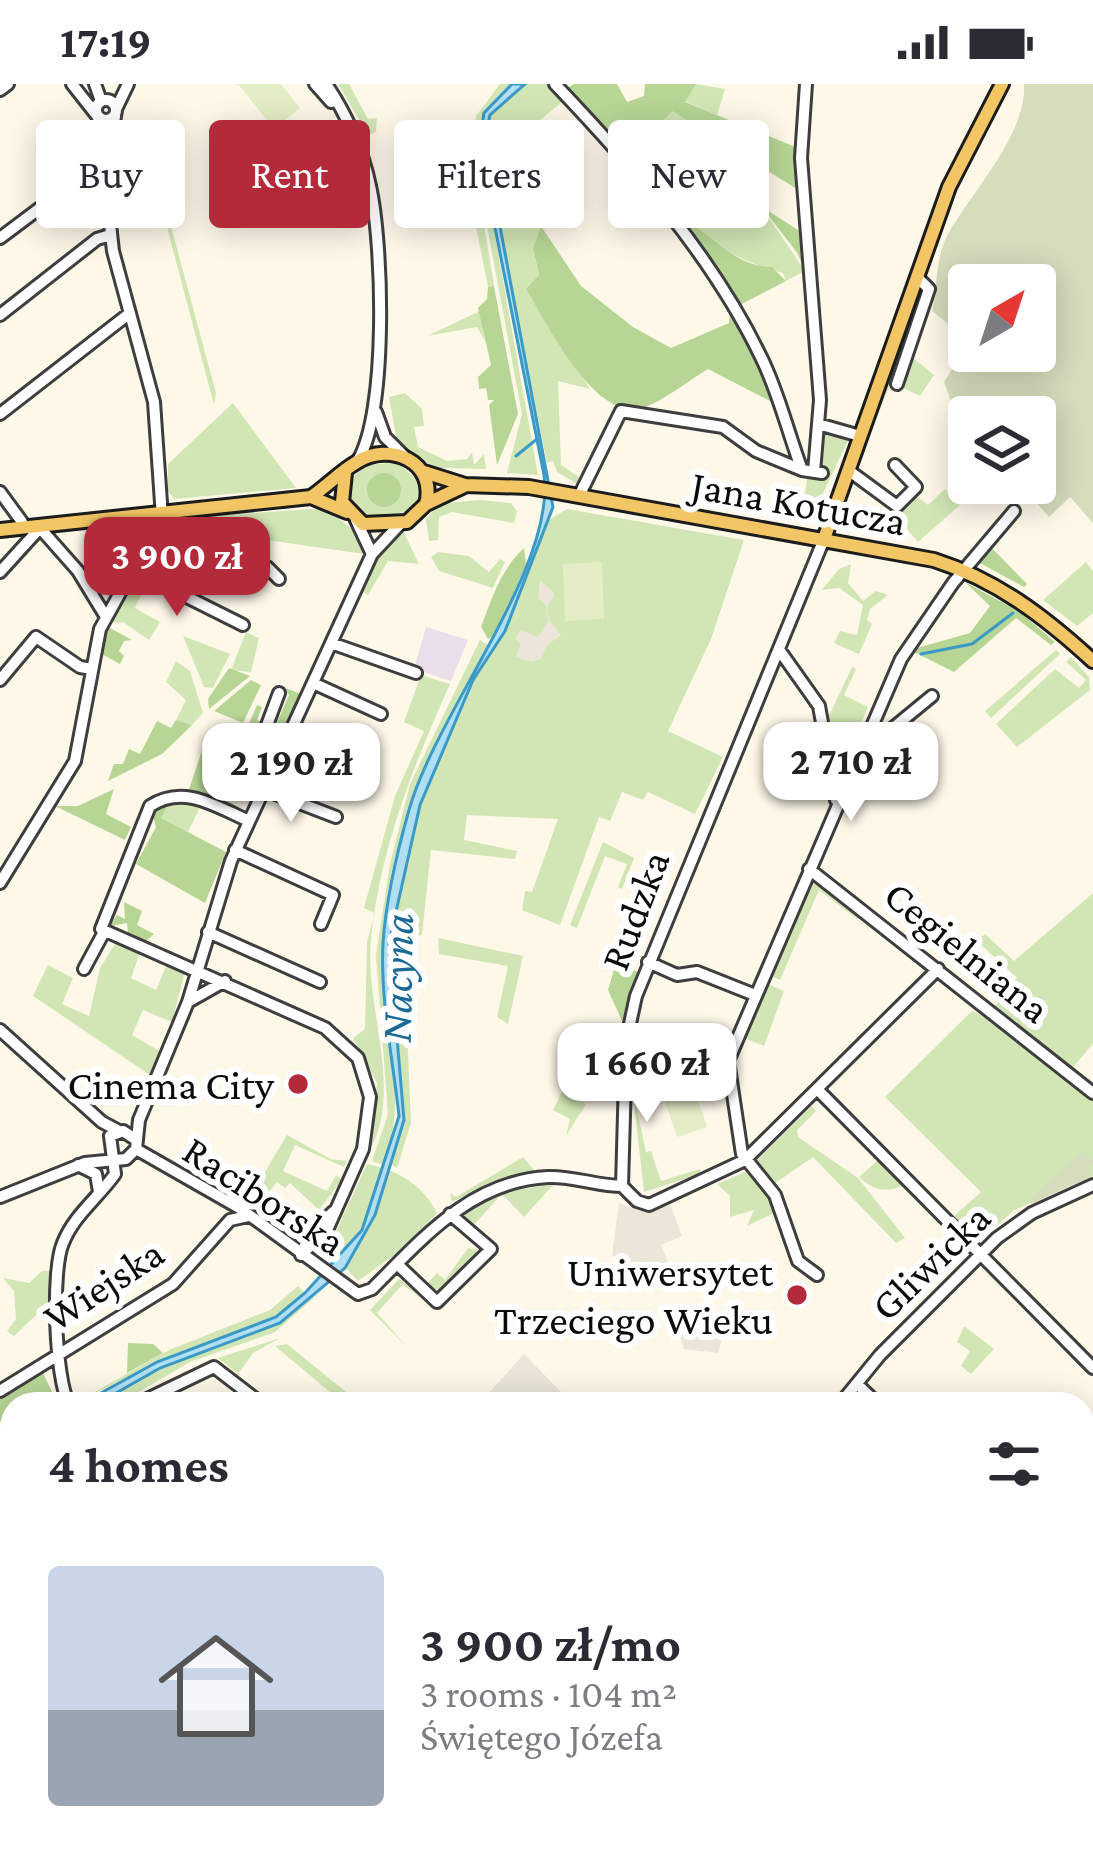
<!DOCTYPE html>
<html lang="en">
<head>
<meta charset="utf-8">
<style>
	:root { --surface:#fff; --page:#f2f2f3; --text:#2b2b33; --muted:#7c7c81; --accent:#b32a3a }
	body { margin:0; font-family:"Crimson Pro",serif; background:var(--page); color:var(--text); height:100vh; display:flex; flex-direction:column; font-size:45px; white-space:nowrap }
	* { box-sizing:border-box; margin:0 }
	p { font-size:39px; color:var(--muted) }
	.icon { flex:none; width:66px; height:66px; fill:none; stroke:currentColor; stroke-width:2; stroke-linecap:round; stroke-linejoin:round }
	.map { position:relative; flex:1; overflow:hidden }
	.details { position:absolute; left:0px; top:1308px; width:1095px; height:468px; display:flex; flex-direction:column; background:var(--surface); border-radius:36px 36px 0 0; box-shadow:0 6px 30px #0003 }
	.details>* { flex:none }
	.hud { position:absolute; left:36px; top:36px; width:1023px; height:108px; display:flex; gap:24px }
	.needle { width:78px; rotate:39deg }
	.fabs { position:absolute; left:948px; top:180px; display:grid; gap:24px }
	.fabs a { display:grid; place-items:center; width:108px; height:108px; border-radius:12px; background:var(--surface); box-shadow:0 6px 30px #0003; font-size:60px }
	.price { position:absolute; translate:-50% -102px; padding:0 27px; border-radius:24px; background:#fff; color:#222; font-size:39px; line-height:78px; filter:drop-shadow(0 3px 6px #0008) }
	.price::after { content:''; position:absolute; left:50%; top:72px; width:36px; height:27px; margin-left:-18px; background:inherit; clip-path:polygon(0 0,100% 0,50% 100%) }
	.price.active { background:var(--accent); color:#fff }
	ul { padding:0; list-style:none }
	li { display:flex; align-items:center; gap:36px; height:300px; padding:0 48px }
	li span { display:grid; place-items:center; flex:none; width:336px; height:240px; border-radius:12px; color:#555 }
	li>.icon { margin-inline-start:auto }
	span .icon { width:144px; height:144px; fill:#fffc; stroke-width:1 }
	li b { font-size:51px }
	h2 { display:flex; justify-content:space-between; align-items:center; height:144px; padding:0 48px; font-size:51px }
	.chip { padding:0 42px; border-radius:12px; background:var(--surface); box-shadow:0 6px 30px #0003; font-size:42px; line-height:108px }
	.chip.active { background:var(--accent); color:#fff }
	.status { display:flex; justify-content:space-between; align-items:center; height:84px; padding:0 60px; background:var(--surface); direction:ltr }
	.status svg { height:33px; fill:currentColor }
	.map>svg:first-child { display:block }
	.industrial { fill:#e8dfea }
	.green { fill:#d2e6b5 }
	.forest { fill:#b7d695 }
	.cemetery { fill:#d5ddbd }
	.pitch { fill:#e3eec7 }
	.plaza { fill:#ece6da }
	.water { fill:#b0dff3; stroke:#3b99c6; stroke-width:3 }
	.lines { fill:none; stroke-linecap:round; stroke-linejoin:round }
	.stream { stroke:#3b99c6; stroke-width:3 }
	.minor-casing { stroke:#3e3e3e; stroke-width:16 }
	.major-casing { stroke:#1c1c1c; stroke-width:18 }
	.minor { stroke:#fff; stroke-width:10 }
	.major { stroke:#f2c665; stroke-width:12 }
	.poi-dot { fill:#b32a3a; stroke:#fff; stroke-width:4.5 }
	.labels { text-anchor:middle; stroke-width:12; stroke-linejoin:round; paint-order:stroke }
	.street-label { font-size:42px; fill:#0b0b0b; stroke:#fff }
	.poi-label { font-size:42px; fill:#0b0b0b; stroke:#fff; text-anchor:end }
	.water-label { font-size:45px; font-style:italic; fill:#1b6995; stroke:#fff }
</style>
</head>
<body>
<div class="status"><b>17:19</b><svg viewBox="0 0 49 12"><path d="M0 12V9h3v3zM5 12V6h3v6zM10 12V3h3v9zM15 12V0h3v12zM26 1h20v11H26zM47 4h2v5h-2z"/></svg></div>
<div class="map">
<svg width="1093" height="1776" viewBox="0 0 1093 1776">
	<rect width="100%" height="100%" fill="#fef8e9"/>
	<path class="industrial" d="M426 543 468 556 451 597 414 585Z"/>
	<path class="green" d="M338 0H349L368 35 377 34 376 48 368 51Z
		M500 0H512L481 36 479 63 538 391 507 389 522 330 473 67 476 32Z
		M526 0H548L565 16 502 66 513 102 541 142 533 164 539 192 526 205 590 305 558 297 561 381 579 393 577 400 557 388 553 377 547 379 485 71 490 31Z
		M696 0 725 5 717 31 684 17Z
		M672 27 748 74 731 98 761 122 805 187 786 197 783 189C717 173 671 129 631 78L629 69 656 73 670 106 712 94 713 81 663 36Z
		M452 36 468 41 494 202 488 203 455 39 395 60Z
		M155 108 163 113 216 309 214 321 160 117 115 130 119 114Z
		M922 199 925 210 857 385Z
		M480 227 485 257 477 243 427 252Z
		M912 273 934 291 920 312 899 302Z
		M405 309 422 325 424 342 414 343 418 363 447 377 467 375 472 368 474 381 484 370 486 385 443 384 440 388 397 358 389 313Z
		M233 319 296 404 174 415 168 407V380Z
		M826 347 848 357 815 426 802 432 807 395 824 385 818 381 820 350Z
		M398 379 419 398V414L410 427 372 434 355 424 348 406C355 380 374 379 398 379Z
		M945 405 960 421 918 458 894 430 915 411 928 421Z
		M480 416 511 419 517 427 514 439 452 428 439 433 438 456 429 457 426 436 438 420Z
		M325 424 356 448 364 470 260 455 261 450 201 438 200 433Z
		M567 425 744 456 711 555 668 647 723 673 695 730 648 708 643 716 622 708 610 737 599 733 560 841 522 826 525 807 532 808 558 735 467 731 464 756 517 767 515 775 431 766 422 851 403 854 411 1039 397 1084 391 1080 405 1030 389 859 422 712 473 596 505 547 550 435Z
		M403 447 419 480 388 477 368 511 362 507 385 459Z
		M438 468 469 472 489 488 500 475 505 478 493 504 439 487 431 473Z
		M1086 478 1093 487V529L1077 542 1043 516Z
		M851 480 848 499 863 517 876 507 888 511 870 525 867 536 872 540 859 570 834 559 840 547 857 551 863 521 839 504 822 506 839 485Z
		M136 493 147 498 135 524 160 538 149 556 123 538 110 539Z
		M246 548 259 554 251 588 231 586Z
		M183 552 230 570 213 604 204 603Z
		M480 556 488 561C440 656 384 754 383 862 383 939 410 1007 384 1081L372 1077 388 1030 376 871 390 780 410 700Z
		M1056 566 1060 570 991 634 985 627Z
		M1071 573 1089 593 1090 606 1017 663 996 640 1055 585 1079 604 1086 596 1066 578Z
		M176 577 190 587 203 629 192 641 176 636 186 616 166 598Z
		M852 583 856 585 844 611 868 623 835 699 827 636Z
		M421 591 450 600C413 683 381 762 371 854 364 920 403 1004 371 1064L377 999 353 954 365 945 367 858 375 829 364 824 395 712 424 647 404 638Z
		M186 720 200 723 188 748 160 734 168 721Z
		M603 758 634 774 622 805 618 803 627 780 605 772 577 844 570 841Z
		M813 795 859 831 857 835 819 806 780 896 769 891Z
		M1093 809V960L1073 983 1064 981 994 924 1017 894 977 857 985 850 1014 877Z
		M438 854 523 872 508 940 497 933 508 882 439 870Z
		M117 857 140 868 131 894 156 906 167 880 185 888 172 938 143 926 132 951 161 968 150 991 33 912 48 881 73 894 62 920 89 932 100 884Z
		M765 899 784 907 764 962 742 953Z
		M972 927 989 934 1093 1018V1092L1014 1126 980 1157 954 1132 981 1108 885 1013Z
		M632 1001 646 1068 651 1067 661 1097 700 1085V1090L644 1108Z
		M562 1008 586 1020 566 1052 570 1035 553 1026Z
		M812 1022 816 1027 797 1046 798 1053 858 1094 905 1154 896 1159 813 1073 771 1102 756 1077Z
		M287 1051 331 1075 347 1077 344 1083 295 1061 283 1087 327 1107 336 1091 342 1096 319 1126 290 1099 285 1104 277 1098 259 1120 250 1113Z
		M523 1073 535 1087 503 1094 452 1118 450 1109 456 1113Z
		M878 1076 904 1101C886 1110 873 1106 859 1093Z
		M367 1080C398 1086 423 1101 437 1129L400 1167 358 1197 328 1165Z
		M745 1088 772 1113 776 1128 747 1142 754 1126 730 1133V1112L717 1100Z
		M554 1100 524 1133 502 1110 471 1144 462 1130 504 1108Z
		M468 1164 481 1168 442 1207 425 1202 437 1189 445 1196Z
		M42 1187H53V1215L14 1252 7 1247 16 1235 14 1207 3 1194 29 1199Z
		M399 1195 429 1218 402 1201 377 1229 406 1262 370 1226Z
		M298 1202 305 1209 276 1233 157 1278 77 1318 169 1266 270 1226Z
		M323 1206 275 1248 190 1278 118 1320H97L160 1284 280 1239Z
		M964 1242 994 1265 971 1290 961 1282 970 1267 957 1258Z
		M280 1254 253 1269 238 1290 218 1274Z
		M287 1260 351 1312 344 1320 275 1262Z
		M284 1764H327L341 1776H277Z
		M469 1764H522L532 1776H462Z"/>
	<path class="forest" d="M574 0H617L627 18 644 12 645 0H696L685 18 798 64 795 104 672 27 664 36 713 80V94L687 97 678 116 656 73 629 69 618 60 565 5Z
		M761 122 807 152 810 183 804 186 798 170Z
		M673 132C710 143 730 183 772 183L786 197 736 223Z
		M541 142 581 202 633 243 671 264 729 239 730 226 774 310 770 317 708 285C688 297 665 316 643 324 595 339 547 239 526 205L539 191 533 164Z
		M494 202 518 330 497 381 489 321 494 316H488L486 304 479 305 478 293 491 281 478 224 487 215 488 203Z
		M367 406a17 17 0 1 1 34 0a17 17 0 1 1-34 0Z
		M1004 441H1009L991 463 1027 500 1024 503 976 477Z
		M524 464 526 480 497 549 488 555 481 543C492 514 501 485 524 464Z
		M965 498 1020 528 1055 558 1051 561 1016 534 954 588 910 566 970 549 990 522Z
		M108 543 132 556 124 557 119 567 124 572 120 580 102 570Z
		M229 584 250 592 209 625 208 615Z
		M251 596 261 601 243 639 214 627Z
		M283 603 301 610 278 658 273 650 248 642 257 621 262 623 257 636 275 643 289 611Z
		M176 636 192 641 162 670 108 697 114 680H123L129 665 140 670 157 637 171 644Z
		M245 647 254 651 238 686 253 695 250 702 226 691Z
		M205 658 221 700 213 696 209 706 240 724 237 729 188 708Z
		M114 705 106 730 131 743 125 756 55 722H78Z
		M162 721H168L161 734 226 768 205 819 136 780 156 743 152 727Z
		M124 818 142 827 137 841 154 850 146 857 128 850 127 839 110 842 117 831 125 835Z
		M616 879 638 888 622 937 608 906Z
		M128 1259 153 1260 163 1269 127 1289Z
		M42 1287 58 1320H12V1352L0 1337V1314Z"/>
	<path class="cemetery" d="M1024 0H1093V439L1070 413 1049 433 1019 399H1035V333H969V355L964 354 944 298 969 258V267H1035V201H969V257L932 227C937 204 936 173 947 152 969 111 1028 49 1024 0Z
		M1081 1069 1093 1076 1088 1093 1032 1120 1028 1116Z"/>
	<path class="pitch" d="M238 0H281L300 24 274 45Z
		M602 478 604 535 565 537 563 480Z
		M688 987 707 1043 677 1053 658 997Z"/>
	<path class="plaza" d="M540 496 555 510 547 522 549 536 561 551 547 561 541 575 531 578 516 573 521 560 515 555 521 546 538 553 548 537 546 521 538 514Z
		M619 1119 647 1129 670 1120 682 1152 661 1161 672 1188 660 1198 645 1182 625 1180 612 1171Z
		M701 1238 722 1255 718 1269 684 1265 679 1249Z
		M524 1270 568 1315 576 1320H479Z"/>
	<path class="water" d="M512 0H525L490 31 484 58 553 423 505 547 473 596 420 721 389 859 404 1036 375 1131 345 1184 280 1239 160 1284 97 1320H81L157 1278 276 1233 305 1209 362 1146 399 1032C393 976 380 915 383 859 386 815 397 768 409 726 436 629 556 484 544 391L479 63 484 29Z"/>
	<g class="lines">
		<path class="stream" d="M516 372 537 355
			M921 570 972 560 1013 529"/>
		<defs>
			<path id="minor" d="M95 0 101 17
				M315 0 331 18
				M326 0C346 29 363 67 370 102 383 160 388 330 357 378
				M555 0C632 81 712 171 761 273 779 309 788 349 802 386L822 389
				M806 0 801 74 820 316 814 388
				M0 6 8 0
				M96 26a10 10 0 1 1 20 0a10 10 0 1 1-20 0Z
				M116 25 128 0
				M108 79 115 32
				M0 154 108 73
				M0 231 97 155 110 151
				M897 300 929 205 917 193
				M376 328 385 353 404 372
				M0 330 130 229
				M818 340 860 352
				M848 386 897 422 916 403 895 381
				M0 408 22 438
				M579 412 621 327 723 343 756 367 802 386
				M356 436 372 470
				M149 457 267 483 279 495
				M133 486 243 541
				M0 488 40 444 78 487 106 533
				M331 559 416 589
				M780 567 819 622 836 716
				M0 596 36 553 80 583 92 585
				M313 599 381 630
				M263 652 279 609
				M854 676 932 612
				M265 702 248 687 263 652 282 665
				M263 705 336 733
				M249 737C215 722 184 700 150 722L101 845 325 944 358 974 370 1013 363 1065 327 1146 301 1171
				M235 766 333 811 321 840
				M809 785 1093 1009
				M0 799 75 677 100 545 162 433 154 318 113 167 98 33 72 0
				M208 848 320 898
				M648 878 677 891 697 888 755 911
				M84 885 104 848
				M188 918 225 897
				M0 946 102 1038 119 1047
				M818 1006 1093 1284
				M136 1065 139 1036 188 918 231 777 372 470 400 440
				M136 1065 241 1125 358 1210 372 1205C423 1154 471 1097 548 1093 573 1092 598 1102 622 1102
				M78 1081 96 1090 99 1108
				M622 1102 626 958 636 912 824 455
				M622 1102 637 1117 649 1121 745 1076 938 885
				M0 1113 85 1079 126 1075 136 1065
				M301 1171 309 1152 333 1128
				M398 1181 437 1218 491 1165 450 1130
				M817 1191 798 1177 775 1111 742 1070 728 977 901 575 953 499 1014 427
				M857 1300 878 1320
				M0 1307 173 1200 230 1136 248 1132
				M69 1320C55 1295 51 1186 63 1159 74 1131 98 1114 115 1090L110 1052 123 1047 135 1055
				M137 1320 214 1283 262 1320
				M840 1320 880 1271 997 1154 1032 1129 1093 1101
				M1083 1445 1088 1444 1092 1461 1083 1468
				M0 1449 12 1441
				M1083 1670 1093 1662
				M0 1727 12 1714
				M1083 1731 1093 1737
				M51 1764 63 1776
				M539 1764 548 1776
				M641 1764 651 1776
				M948 1764 955 1776
				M181 1776 189 1764
				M448 1776 457 1764
				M958 1776 972 1764"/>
			<path id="major" d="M424 388 465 401 529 403 934 476C997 496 1045 533 1093 577
				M311 413C327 402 341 387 357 378 390 357 437 378 426 420L407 438 363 440 342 418 345 389
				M426 420 464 402
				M0 446 311 413 347 428
				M824 455 949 103 1002 0"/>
		</defs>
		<use href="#minor" class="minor-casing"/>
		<use href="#major" class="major-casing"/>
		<use href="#minor" class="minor"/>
		<use href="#major" class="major"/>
	</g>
	<g class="poi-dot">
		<circle cx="298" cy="1000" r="12"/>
		<circle cx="797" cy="1211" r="12"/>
	</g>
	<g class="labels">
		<g class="street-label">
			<text transform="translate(799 418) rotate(10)" y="15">Jana Kotucza</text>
			<text transform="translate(634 826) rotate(-69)" y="15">Rudzka</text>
			<text transform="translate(968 867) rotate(39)" y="15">Cegielniana</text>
			<text transform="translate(265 1111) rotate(33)" y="15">Raciborska</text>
			<text transform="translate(930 1177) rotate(-44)" y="15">Gliwicka</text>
			<text transform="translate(103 1200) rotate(-33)" y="15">Wiejska</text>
		</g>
		<g class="poi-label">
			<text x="274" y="1015">Cinema City</text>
			<text x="773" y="1202">Uniwersytet<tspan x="773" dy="48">Trzeciego Wieku</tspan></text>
		</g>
		<g class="water-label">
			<text transform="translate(396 894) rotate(-89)" y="16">Nacyna</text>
		</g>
	</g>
</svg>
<div class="fabs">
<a><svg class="needle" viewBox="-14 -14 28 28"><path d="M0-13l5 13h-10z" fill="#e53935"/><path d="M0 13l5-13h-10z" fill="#7c7c81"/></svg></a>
<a><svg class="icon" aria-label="layers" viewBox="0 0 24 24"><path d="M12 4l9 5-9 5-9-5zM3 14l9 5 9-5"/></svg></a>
</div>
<b class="price active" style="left:177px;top:535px">3 900 zł</b>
<b class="price" style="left:851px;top:740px">2 710 zł</b>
<b class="price" style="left:291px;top:741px">2 190 zł</b>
<b class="price" style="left:647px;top:1041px">1 660 zł</b>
<div class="hud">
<a class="chip">Buy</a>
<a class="chip active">Rent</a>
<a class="chip">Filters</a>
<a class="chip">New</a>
</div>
<section class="details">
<h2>4 homes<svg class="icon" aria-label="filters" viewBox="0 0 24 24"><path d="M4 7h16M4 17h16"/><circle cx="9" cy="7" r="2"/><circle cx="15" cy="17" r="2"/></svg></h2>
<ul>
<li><span style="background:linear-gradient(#c9d6e8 60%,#9aa5b1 0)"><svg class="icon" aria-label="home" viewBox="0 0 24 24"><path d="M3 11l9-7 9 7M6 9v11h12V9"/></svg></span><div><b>3 900 zł/mo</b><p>3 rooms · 104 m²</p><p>Świętego Józefa</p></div></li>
</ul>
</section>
</div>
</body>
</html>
